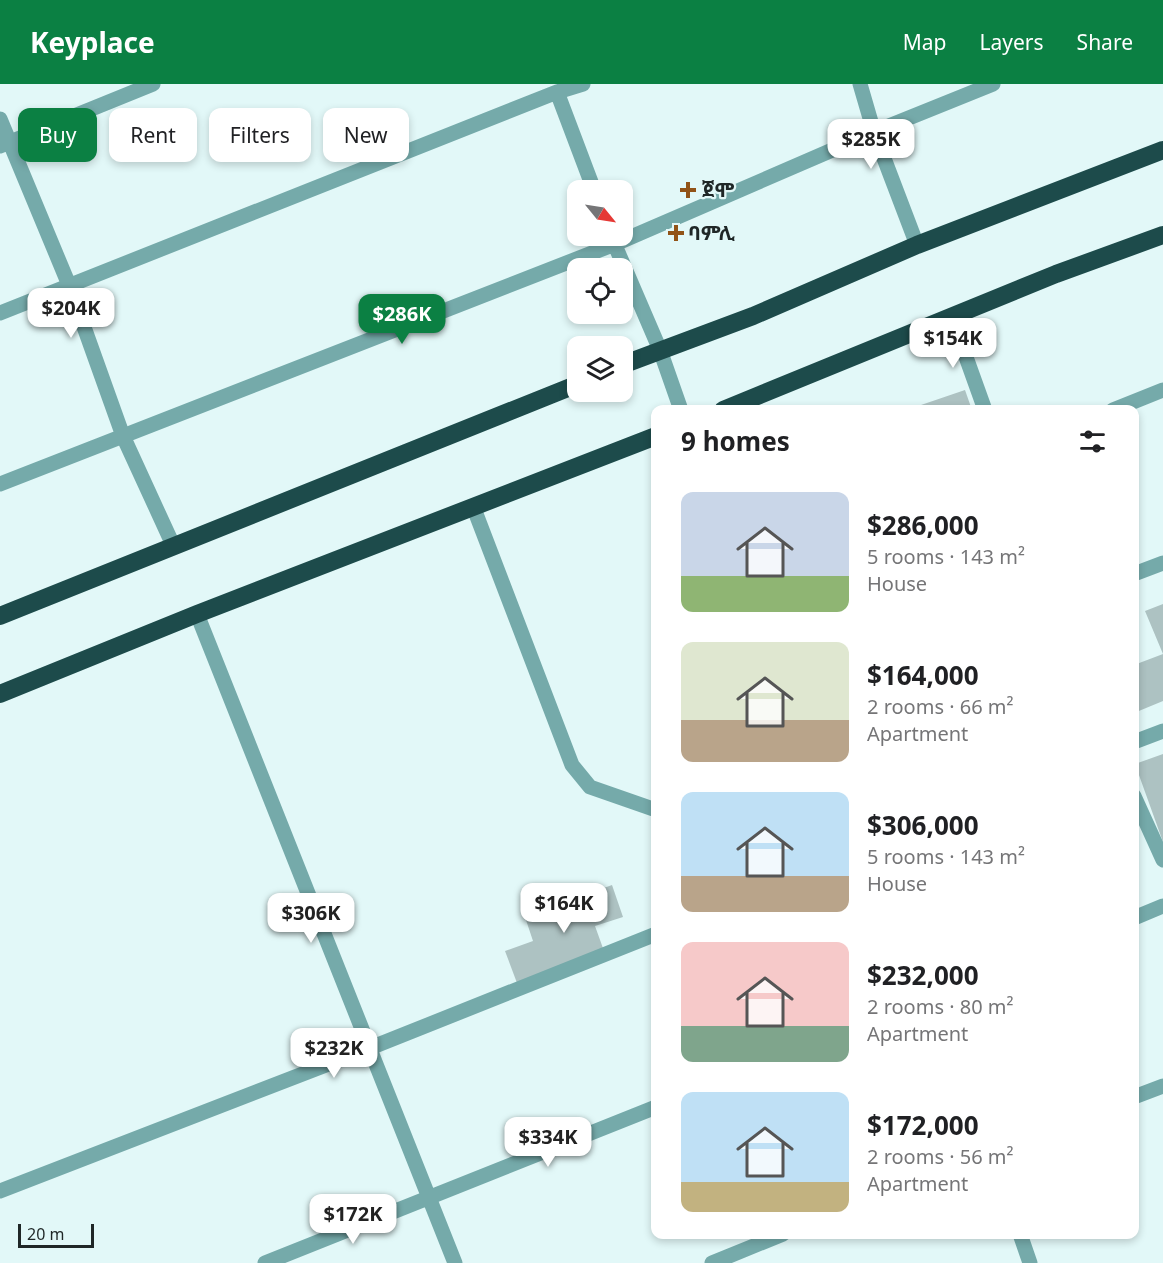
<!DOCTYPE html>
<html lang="en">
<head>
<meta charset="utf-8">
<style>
	:root { --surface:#fff; --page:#f2f2f2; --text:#202124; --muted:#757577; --accent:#0b8043 }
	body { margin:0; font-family:"Noto Sans","Noto Sans Ethiopic",sans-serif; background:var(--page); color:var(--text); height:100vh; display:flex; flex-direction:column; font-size:22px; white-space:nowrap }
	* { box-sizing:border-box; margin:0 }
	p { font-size:20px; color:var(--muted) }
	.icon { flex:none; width:33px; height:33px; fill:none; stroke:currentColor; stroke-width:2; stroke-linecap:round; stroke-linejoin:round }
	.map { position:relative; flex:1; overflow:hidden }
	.details { position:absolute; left:651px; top:321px; width:488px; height:834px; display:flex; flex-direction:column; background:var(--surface); border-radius:12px; box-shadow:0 3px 9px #0003 }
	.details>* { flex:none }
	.top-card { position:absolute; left:18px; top:24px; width:543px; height:54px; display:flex; gap:12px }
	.needle { width:39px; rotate:120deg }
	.controls { position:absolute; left:567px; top:96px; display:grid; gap:12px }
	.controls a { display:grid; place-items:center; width:66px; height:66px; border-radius:12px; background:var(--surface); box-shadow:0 3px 9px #0003; font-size:30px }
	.scale { position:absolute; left:18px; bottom:15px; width:76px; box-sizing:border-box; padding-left:6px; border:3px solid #1f2727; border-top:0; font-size:16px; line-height:21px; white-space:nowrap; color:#1f2727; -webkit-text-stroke:4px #e2f8f8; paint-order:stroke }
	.price { position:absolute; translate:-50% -51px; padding:0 14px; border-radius:12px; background:#fff; color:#222; font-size:20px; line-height:39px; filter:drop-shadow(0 2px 3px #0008) }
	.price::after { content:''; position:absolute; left:50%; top:36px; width:18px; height:14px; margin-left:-9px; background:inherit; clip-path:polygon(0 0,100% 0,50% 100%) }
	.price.selected { background:var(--accent); color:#fff }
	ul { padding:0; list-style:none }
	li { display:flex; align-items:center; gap:18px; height:150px; padding:0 30px }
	li span { display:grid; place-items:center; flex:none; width:168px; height:120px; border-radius:12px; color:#555 }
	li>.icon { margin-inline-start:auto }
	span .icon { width:72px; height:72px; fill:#fffc; stroke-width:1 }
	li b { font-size:26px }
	h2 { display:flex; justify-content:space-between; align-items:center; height:72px; padding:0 30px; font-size:26px }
	.pill { padding:0 21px; border-radius:12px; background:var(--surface); box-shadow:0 3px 9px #0003; font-size:21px; line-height:54px }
	.pill.selected { background:var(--accent); color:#fff }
	header { display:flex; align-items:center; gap:36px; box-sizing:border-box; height:84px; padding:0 30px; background:var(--accent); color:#fff }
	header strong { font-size:28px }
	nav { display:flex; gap:33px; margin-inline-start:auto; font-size:21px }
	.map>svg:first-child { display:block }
	.building { fill:#adc2c2 }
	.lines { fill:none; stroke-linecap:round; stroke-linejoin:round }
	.minor { stroke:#75aaaa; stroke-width:15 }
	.highway { stroke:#1d4b4b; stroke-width:18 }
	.poi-dot { fill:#915317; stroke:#e2f8f8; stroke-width:2 }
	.labels { text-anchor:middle; stroke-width:4.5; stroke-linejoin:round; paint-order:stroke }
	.poi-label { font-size:20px; font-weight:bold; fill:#1f2727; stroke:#e2f8f8; text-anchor:start }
</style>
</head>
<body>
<header>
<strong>Keyplace</strong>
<nav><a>Map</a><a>Layers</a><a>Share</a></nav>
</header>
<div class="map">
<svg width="1163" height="1179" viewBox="0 0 1163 1179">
	<rect width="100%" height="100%" fill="#e2f8f8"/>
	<path class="building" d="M965 306 972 326H922L921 321Z
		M1163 520V617L1134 629V581L1163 570 1145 527Z
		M1163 670V758L1135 680Z
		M612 801 623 833 595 842 604 867 517 899 505 867 533 857 525 833Z"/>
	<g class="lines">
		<path class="minor" d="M860 0 874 48 917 161
			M557 8 594 106
			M0 35 69 201 123 352 173 461
			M0 62 153 0
			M611 152 660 266 681 326
			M0 229 557 8 583 0
			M952 234 985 326
			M1113 326 1163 306
			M0 400 615 160 874 48 993 0
			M473 422 572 681 590 703 656 726
			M1134 490 1163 479
			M197 530 455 1179
			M1134 658 1163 647
			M1134 712 1163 776
			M1134 834 1163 822
			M1134 1013 1163 1002
			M0 1107 370 964 656 850
			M1020 1150 1030 1179
			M265 1179 656 1023
			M712 1179 783 1150"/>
		<path class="highway" d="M622 281 753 232 917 161 1163 66
			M723 326 1056 190 1163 151
			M0 532 578 300
			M0 610 197 530 656 352"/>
	</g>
	<g class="poi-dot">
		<path d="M685 97h6v6h6v6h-6v6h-6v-6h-6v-6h6z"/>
		<path d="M673 140h6v6h6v6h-6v6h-6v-6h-6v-6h6z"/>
	</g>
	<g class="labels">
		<g class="poi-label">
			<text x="702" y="113">ጀሞ</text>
			<text x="688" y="156">ባምሊ</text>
		</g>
	</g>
</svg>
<div class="controls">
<a><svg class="needle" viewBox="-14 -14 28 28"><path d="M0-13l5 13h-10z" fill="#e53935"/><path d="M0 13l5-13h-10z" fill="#757577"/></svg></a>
<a><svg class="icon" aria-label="locate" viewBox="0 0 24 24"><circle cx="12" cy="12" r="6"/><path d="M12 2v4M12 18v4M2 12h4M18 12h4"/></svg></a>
<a><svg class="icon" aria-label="layers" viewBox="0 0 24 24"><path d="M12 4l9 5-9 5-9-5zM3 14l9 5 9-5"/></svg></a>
</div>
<div class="scale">20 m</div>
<b class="price" style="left:871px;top:86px">$285K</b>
<b class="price" style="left:71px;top:255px">$204K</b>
<b class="price selected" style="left:402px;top:261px">$286K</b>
<b class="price" style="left:953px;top:285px">$154K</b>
<b class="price" style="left:564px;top:850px">$164K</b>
<b class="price" style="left:311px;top:860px">$306K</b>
<b class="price" style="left:334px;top:995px">$232K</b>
<b class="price" style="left:548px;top:1084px">$334K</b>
<b class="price" style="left:353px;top:1161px">$172K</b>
<div class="top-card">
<a class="pill selected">Buy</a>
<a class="pill">Rent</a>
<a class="pill">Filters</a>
<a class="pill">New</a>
</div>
<section class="details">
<h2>9 homes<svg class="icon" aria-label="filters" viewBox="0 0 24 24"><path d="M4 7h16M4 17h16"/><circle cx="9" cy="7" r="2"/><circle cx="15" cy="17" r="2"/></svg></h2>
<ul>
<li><span style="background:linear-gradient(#c9d6e8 70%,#8fb573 0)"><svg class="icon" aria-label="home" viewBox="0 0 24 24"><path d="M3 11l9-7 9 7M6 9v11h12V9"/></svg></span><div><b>$286,000</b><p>5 rooms · 143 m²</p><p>House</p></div></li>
<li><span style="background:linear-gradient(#dfe7d0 65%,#b9a48a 0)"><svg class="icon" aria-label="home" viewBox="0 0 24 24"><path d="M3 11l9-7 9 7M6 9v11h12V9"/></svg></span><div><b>$164,000</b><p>2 rooms · 66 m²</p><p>Apartment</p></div></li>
<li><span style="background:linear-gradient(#bfe0f5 70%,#b9a48a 0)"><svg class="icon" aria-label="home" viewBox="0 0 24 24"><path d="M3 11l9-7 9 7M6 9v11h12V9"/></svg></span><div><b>$306,000</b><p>5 rooms · 143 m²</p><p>House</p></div></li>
<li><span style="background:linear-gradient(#f6c9c9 70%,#7fa58c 0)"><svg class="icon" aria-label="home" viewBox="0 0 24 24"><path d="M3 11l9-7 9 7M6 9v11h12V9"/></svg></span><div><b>$232,000</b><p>2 rooms · 80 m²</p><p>Apartment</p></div></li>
<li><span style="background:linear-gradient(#bfe0f5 75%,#c2b280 0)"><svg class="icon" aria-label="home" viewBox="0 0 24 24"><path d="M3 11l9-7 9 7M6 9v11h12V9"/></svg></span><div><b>$172,000</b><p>2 rooms · 56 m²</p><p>Apartment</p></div></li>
</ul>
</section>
</div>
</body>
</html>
